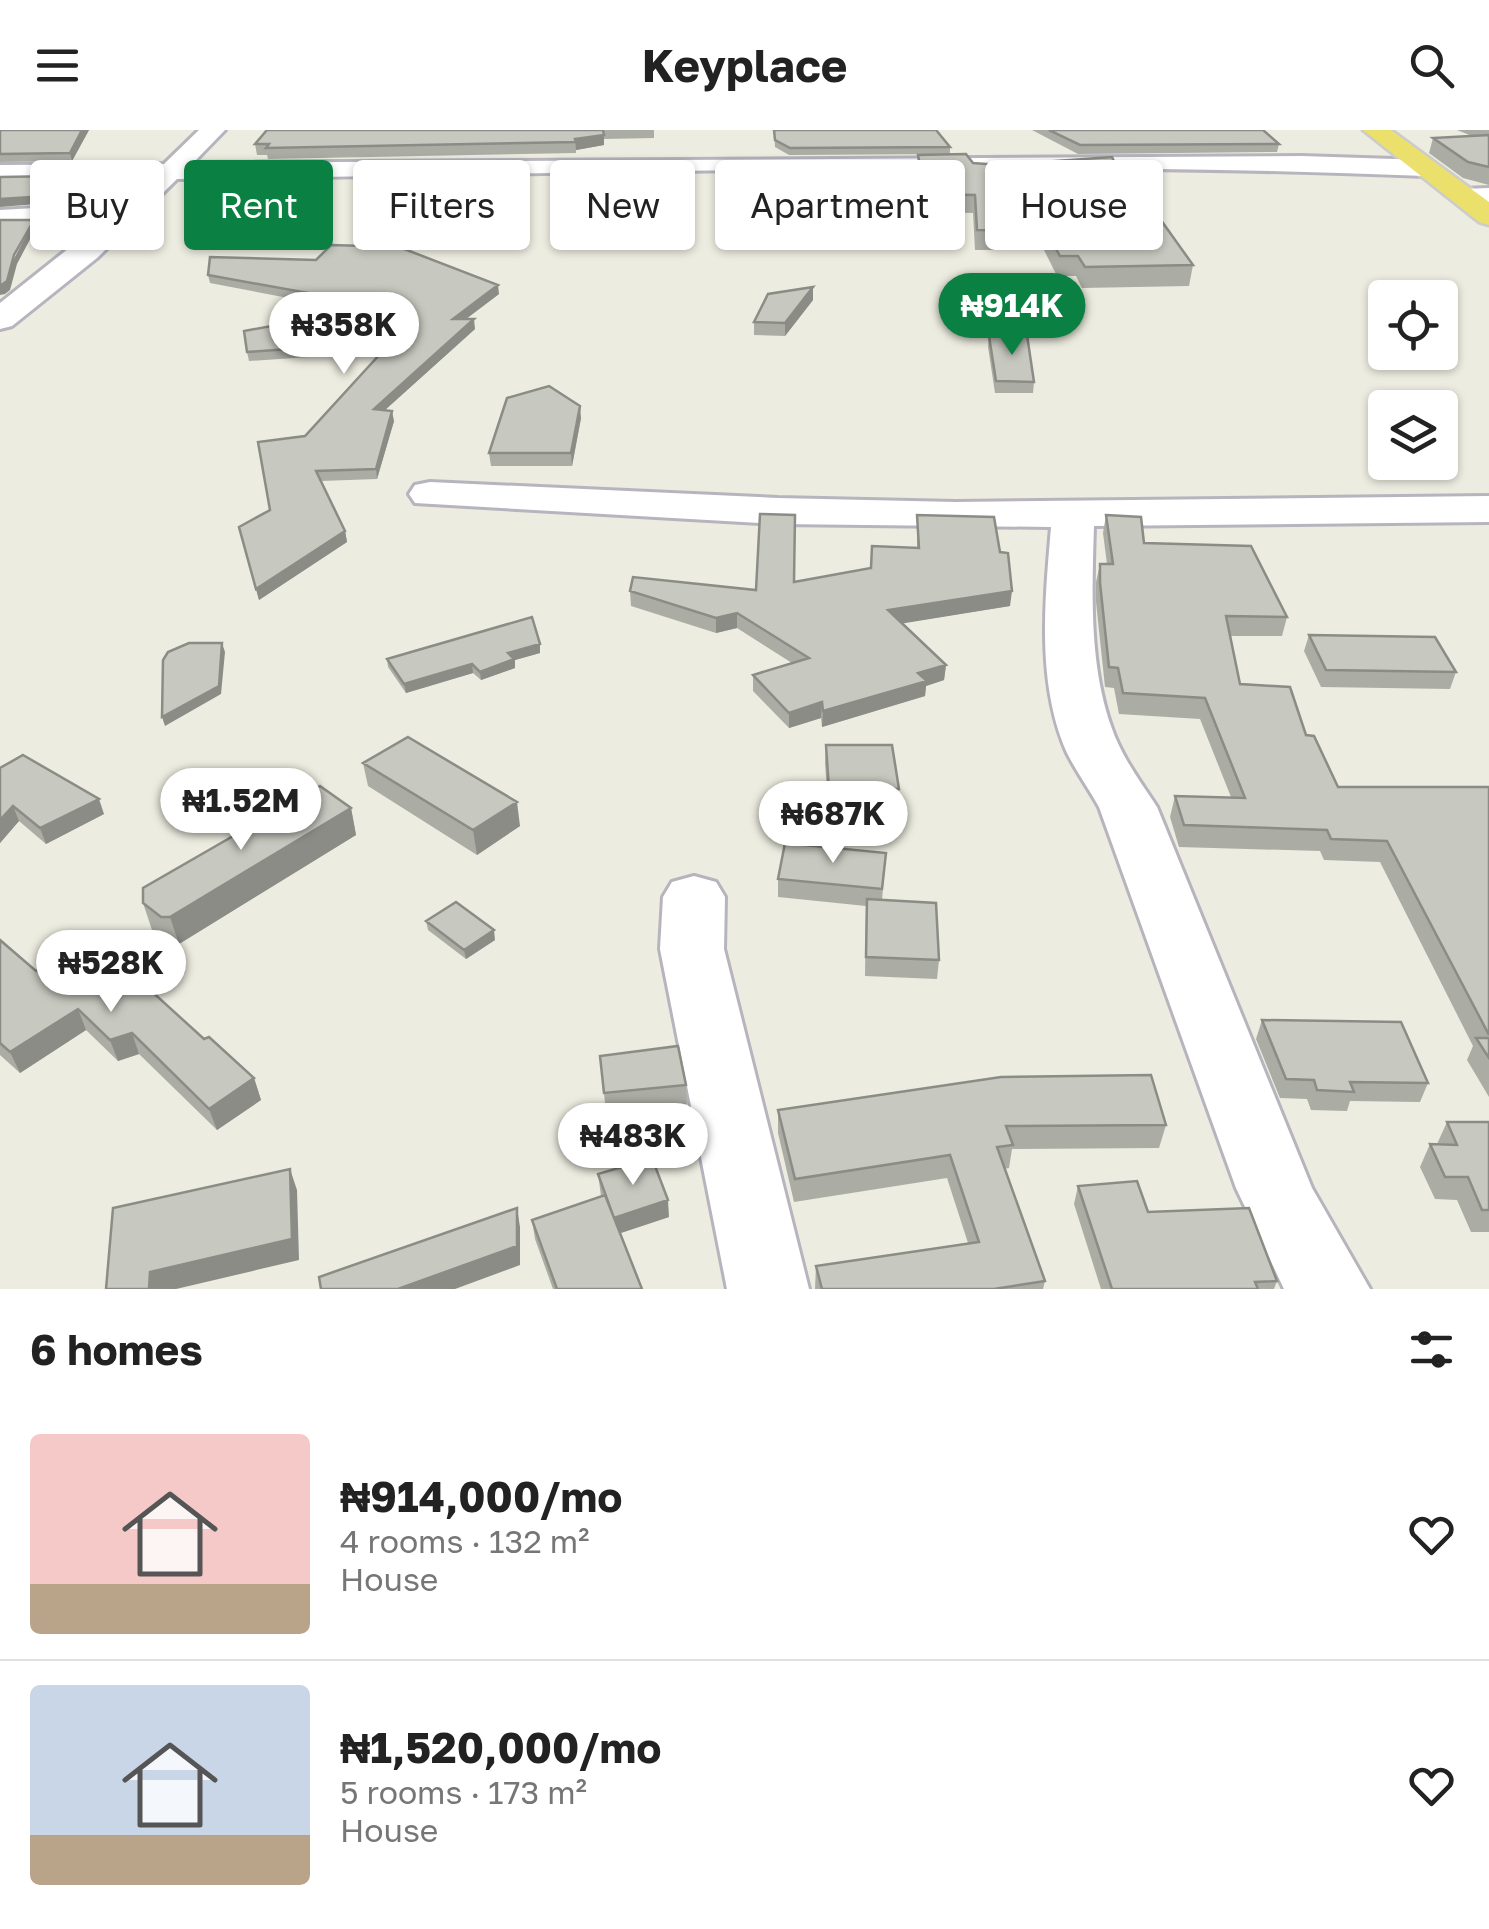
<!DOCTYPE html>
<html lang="en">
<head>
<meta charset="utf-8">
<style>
	:root { --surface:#fff; --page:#f2f2f2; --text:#222; --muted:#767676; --line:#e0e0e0; --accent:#0b8043 }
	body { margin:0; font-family:"Golos Text",sans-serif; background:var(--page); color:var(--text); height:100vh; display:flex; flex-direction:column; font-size:38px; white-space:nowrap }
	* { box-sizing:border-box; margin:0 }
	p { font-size:32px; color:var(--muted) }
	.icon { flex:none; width:55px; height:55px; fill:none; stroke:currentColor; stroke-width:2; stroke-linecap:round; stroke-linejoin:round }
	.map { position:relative; height:1159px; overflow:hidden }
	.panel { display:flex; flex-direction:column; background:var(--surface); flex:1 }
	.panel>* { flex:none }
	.hud { position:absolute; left:30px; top:30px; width:1430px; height:90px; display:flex; gap:20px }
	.buttons { position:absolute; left:1368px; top:150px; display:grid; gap:20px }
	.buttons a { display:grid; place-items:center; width:90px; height:90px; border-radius:10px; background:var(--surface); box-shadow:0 2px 8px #0004; font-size:50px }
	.price { position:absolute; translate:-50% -85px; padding:0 22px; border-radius:35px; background:#fff; color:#222; font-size:32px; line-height:65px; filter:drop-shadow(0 2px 5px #0008) }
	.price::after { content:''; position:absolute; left:50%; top:60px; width:30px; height:22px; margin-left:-15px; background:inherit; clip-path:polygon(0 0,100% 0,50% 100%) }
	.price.on { background:var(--accent); color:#fff }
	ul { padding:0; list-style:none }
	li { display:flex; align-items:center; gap:30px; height:250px; padding:0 30px }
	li+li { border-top:2px solid var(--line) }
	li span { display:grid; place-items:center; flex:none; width:280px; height:200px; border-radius:10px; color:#555 }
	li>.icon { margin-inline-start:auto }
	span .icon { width:120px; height:120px; fill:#fffc; stroke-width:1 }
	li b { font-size:42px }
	h2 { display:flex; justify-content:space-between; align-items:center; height:120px; padding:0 30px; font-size:42px }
	.tag { padding:0 35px; border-radius:10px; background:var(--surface); box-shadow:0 2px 8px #0004; font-size:35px; line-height:90px }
	.tag.on { background:var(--accent); color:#fff }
	header { display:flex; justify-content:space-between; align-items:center; height:130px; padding:0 30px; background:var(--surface); font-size:45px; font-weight:700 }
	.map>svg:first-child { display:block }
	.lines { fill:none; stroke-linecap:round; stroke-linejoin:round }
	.minor-casing { stroke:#b7b4be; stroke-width:6 }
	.highway-casing { stroke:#ccc; stroke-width:5 }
	.minor { fill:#fff; fill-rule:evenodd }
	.highway { fill:#ebe06c; fill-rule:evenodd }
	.wall { fill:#abaca4 }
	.shaded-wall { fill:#8b8c86 }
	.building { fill:#c7c8bf; stroke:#8b8c86; stroke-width:2.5 }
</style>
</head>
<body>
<header><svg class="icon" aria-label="menu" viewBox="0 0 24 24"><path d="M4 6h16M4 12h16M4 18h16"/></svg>Keyplace<svg class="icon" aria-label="search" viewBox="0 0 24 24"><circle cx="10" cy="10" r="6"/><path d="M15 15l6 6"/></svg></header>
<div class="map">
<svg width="1489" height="1159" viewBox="0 0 1489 1159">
	<rect width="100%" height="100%" fill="#ecece0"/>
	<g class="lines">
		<defs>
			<path id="minor" d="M199 0H225L193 33 1301 26 1425 30 1438 38 1425 46C1010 29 593 44 177 49L97 128 12 196 0 199V173L103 91 0 96V80L122 73 147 49 0 51V35L164 34Z
				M1489 58V74L1463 75 1450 67 1463 59Z
				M430 352 778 368 956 372 1489 366V392L1094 396C1092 462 1089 533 1111 596 1121 626 1140 651 1157 677L1312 1058 1370 1159H1284L1236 1058 1099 677C1089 659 1076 641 1067 623 1036 553 1045 470 1051 397L778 394 415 373 409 364 415 355Z
				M694 746 716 752 725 767 724 819 809 1159H727L660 819 663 767 672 752Z"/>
			<path id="highway" d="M1363 0H1391L1489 72V95L1479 92Z"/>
		</defs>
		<use href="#minor" class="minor-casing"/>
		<use href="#highway" class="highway-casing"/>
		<use href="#minor" class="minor"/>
		<use href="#highway" class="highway"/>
	</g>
	<path class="wall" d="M0 0H89L72 31 0 32Z
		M267 0H654V8L604 9V15L576 20V23L268 29 267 25H257L255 14Z
		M774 0 950 17V24L789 25 775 17Z
		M1032 0H1263L1279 14 1277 22 1078 24Z
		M1457 0H1489V55L1463 48 1429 23 1433 8 1472 6Z
		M918 25 973 33 1135 77 1193 135 1189 156 1082 158 1076 146H1057L1044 120H975L973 83 924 82 917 42Z
		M208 145 499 164 466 189 475 199 385 280 394 291 377 349 321 351 345 401 347 412 259 470 239 397 270 380 305 306 382 222 249 231 247 222 357 181 210 153Z
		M813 157V170L785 206 754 205V192Z
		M989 206 1034 252 1033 263H995L988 217Z
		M581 288 572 336H491L489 323Z
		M917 385 1010 476 901 493 946 535 944 550 926 556 925 566 822 597 821 588 789 598 753 561V545L792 533 737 498 716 503 631 476 630 461 756 460 871 438 917 418Z
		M1106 385 1144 413 1287 487 1282 506H1230L1240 554 1306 605 1338 657H1489V967L1467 930 1473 916 1380 732 1324 730 1320 721 1179 717 1170 687 1175 666 1231 667 1200 589 1119 584 1114 558 1105 557 1096 472V452L1100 434H1107L1103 403Z
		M1309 505 1456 542 1450 559 1321 557 1304 521Z
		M540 523 515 530V538L481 550 473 543 406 563 388 537 387 529Z
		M826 615 899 659 897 677H828L825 633Z
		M363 633 520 696 477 725 368 656Z
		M0 638 104 684 46 714 19 691 0 713Z
		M351 678 356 705 179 814H170L152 800 143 773Z
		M886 723 882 770 939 830 937 849 865 846 866 776 778 767V749Z
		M426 791 495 810 466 829 428 800Z
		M0 810 36 841 204 909 254 948 261 970 217 1000 139 924 118 931 86 900 20 943 0 925Z
		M1262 890 1428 953 1420 972 1350 971 1347 981 1311 980 1307 969 1280 968 1256 909Z
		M600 926 686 955 687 974 606 982Z
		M778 980 1166 995 1159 1018 1012 1019 1009 1038 1004 1039 1045 1151 1043 1159H815L816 1136 968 1113 947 1048 794 1072 778 1003Z
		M1447 992H1489V1102H1471L1457 1070 1435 1069 1420 1037 1430 1014H1437Z
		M598 1044 669 1087 620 1103 642 1159H553L535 1109 532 1090 601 1066Z
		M1078 1056 1148 1082 1277 1151 1274 1159H1101L1074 1074Z"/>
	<path class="shaded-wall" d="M82 0H89L72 31 70 23Z
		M604 5V15L576 20 575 9Z
		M58 46 60 54 49 73 0 77V69Z
		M34 90 36 98 17 134 10 160 5 164 0 165V156Z
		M498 155 499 164 454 198 453 189Z
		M813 157V170L785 206V193Z
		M474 189 475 199 375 289 374 279Z
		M580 276 581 288 572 336 571 323Z
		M392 281 394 291 377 349 376 339Z
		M345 401 347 412 259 470 256 459Z
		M1012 461 1010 476 887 496 888 480Z
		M737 483V498L716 503V488Z
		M222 513 225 522 221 564 165 596 162 587Z
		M540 514V523L515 530V538L481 550 480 542 508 523Z
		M472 534 473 543 406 563 404 554Z
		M946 535 944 550 926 556 925 566 822 597 823 581 918 543Z
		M822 572 821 588 789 598V583Z
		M99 669 104 684 46 714 40 698Z
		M517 672 520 696 477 725 473 700Z
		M13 676 19 691 0 713V690Z
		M351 678 356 705 179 814 170 787Z
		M494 800 495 810 466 829 464 820Z
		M78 879 86 900 20 943 10 922Z
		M132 903 139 924 118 931 110 910Z
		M254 948 261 970 217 1000 209 979Z
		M290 1039 297 1060 299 1130 176 1159H149L150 1142Z
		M668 1070 669 1087 615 1105 613 1088Z
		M517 1078 520 1097V1135L455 1159H398Z"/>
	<path class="building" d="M0 0H82L70 23 0 24Z
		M267 0H603L604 5 575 9 576 12 266 18 269 14H255Z
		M774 0H936L950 17 790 18 775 10Z
		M1049 0H1263L1279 14 1080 15Z
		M1489 5V37L1468 32 1433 8Z
		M966 24 973 33 1000 35 1112 27 1135 77 1153 79 1193 135 1085 137 1078 126H1060L1046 101 977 100 975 65 925 64 918 25Z
		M58 46 47 66 0 69V47Z
		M0 90H34L14 125 7 151 0 156Z
		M331 115 399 117 498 155 453 189H474L374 279 392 281 376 339 316 341 345 401 256 459 239 397 270 380 258 312 305 306 391 212 247 222 244 201 380 176 208 145 210 127 316 130Z
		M813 157 785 193 754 192 768 164Z
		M1027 205 1034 252 996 251 989 206Z
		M549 256 580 276 571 323H489L507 268Z
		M760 384 795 385 794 452 871 438 872 416 919 418 917 385 994 387 1000 422 1008 423 1012 461 888 480 946 535 918 543 927 551 823 581 822 572 789 583 753 545 809 528 737 483 716 488 630 461 633 447 756 460Z
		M1106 385 1141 387 1144 413 1251 416 1287 487 1226 486 1240 554 1290 557 1306 605 1314 606 1338 657H1489V905L1387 711 1331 709 1327 700 1184 695 1175 666 1245 668 1205 568 1123 563 1118 538 1109 537 1100 453V434H1113Z
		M532 487 540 514 508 523 514 529 480 542 472 534 404 554 387 529Z
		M1309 505 1435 507 1456 542 1326 540Z
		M189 513H222L219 556 162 587 163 530 168 522Z
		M408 607 517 672 473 700 363 633Z
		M826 615H892L899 659H829Z
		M23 625 99 669 40 698 13 676 0 690V638Z
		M320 656 351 678 170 787H161L143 773V758Z
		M785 713 886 723 882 759 778 749Z
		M867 769 936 773 939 830 866 827Z
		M456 772 494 800 464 820 426 791Z
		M93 808 204 909 209 907 254 948 209 979 132 903 110 910 78 879 10 922 0 913V810L36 841Z
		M1262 890 1401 892 1428 953 1350 952 1354 962 1317 960 1314 950 1286 949Z
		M1476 908H1489V928Z
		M678 916 686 955 604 963 600 926Z
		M1151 945 1166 995 1006 996 1013 1015 997 1017 1045 1151 994 1159H822L816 1136 979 1112 950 1025 795 1049 778 980 1001 947Z
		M1447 992H1489V1080H1482L1468 1047H1445L1430 1014 1457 1015Z
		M652 1028 668 1070 614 1088 598 1044Z
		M290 1039 292 1109 150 1142 149 1159H106L113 1078Z
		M1137 1051 1148 1082 1249 1078 1277 1151 1255 1152 1258 1159H1112L1078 1056Z
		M605 1065 642 1159H557L532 1090Z
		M517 1078V1116L398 1159H321L319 1147Z"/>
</svg>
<div class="buttons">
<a><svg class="icon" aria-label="locate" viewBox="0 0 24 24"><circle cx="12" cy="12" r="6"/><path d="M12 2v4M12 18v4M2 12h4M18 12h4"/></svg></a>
<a><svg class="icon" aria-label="layers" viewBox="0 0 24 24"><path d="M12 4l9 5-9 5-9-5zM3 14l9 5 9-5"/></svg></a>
</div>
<b class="price on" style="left:1012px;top:228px">₦914K</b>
<b class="price" style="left:344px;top:247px">₦358K</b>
<b class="price" style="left:241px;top:723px">₦1.52M</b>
<b class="price" style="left:833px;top:736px">₦687K</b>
<b class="price" style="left:111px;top:885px">₦528K</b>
<b class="price" style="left:633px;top:1058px">₦483K</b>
<div class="hud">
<a class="tag">Buy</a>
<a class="tag on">Rent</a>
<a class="tag">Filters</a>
<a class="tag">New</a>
<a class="tag">Apartment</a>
<a class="tag">House</a>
</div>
</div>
<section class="panel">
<h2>6 homes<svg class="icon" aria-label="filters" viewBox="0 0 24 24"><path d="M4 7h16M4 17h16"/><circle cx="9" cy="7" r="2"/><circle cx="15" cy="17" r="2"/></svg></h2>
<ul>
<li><span style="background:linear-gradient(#f6c9c9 75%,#b9a48a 0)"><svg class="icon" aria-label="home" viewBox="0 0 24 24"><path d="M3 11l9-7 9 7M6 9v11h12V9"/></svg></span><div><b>₦914,000/mo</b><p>4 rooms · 132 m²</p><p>House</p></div><svg class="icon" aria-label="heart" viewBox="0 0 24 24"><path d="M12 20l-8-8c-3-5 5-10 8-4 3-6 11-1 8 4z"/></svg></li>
<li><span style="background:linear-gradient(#c9d6e8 75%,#b9a48a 0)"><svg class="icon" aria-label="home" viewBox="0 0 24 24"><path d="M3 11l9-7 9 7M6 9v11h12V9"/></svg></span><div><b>₦1,520,000/mo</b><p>5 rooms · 173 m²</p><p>House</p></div><svg class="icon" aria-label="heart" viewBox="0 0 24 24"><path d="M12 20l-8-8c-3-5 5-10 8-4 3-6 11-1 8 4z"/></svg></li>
</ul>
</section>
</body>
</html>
